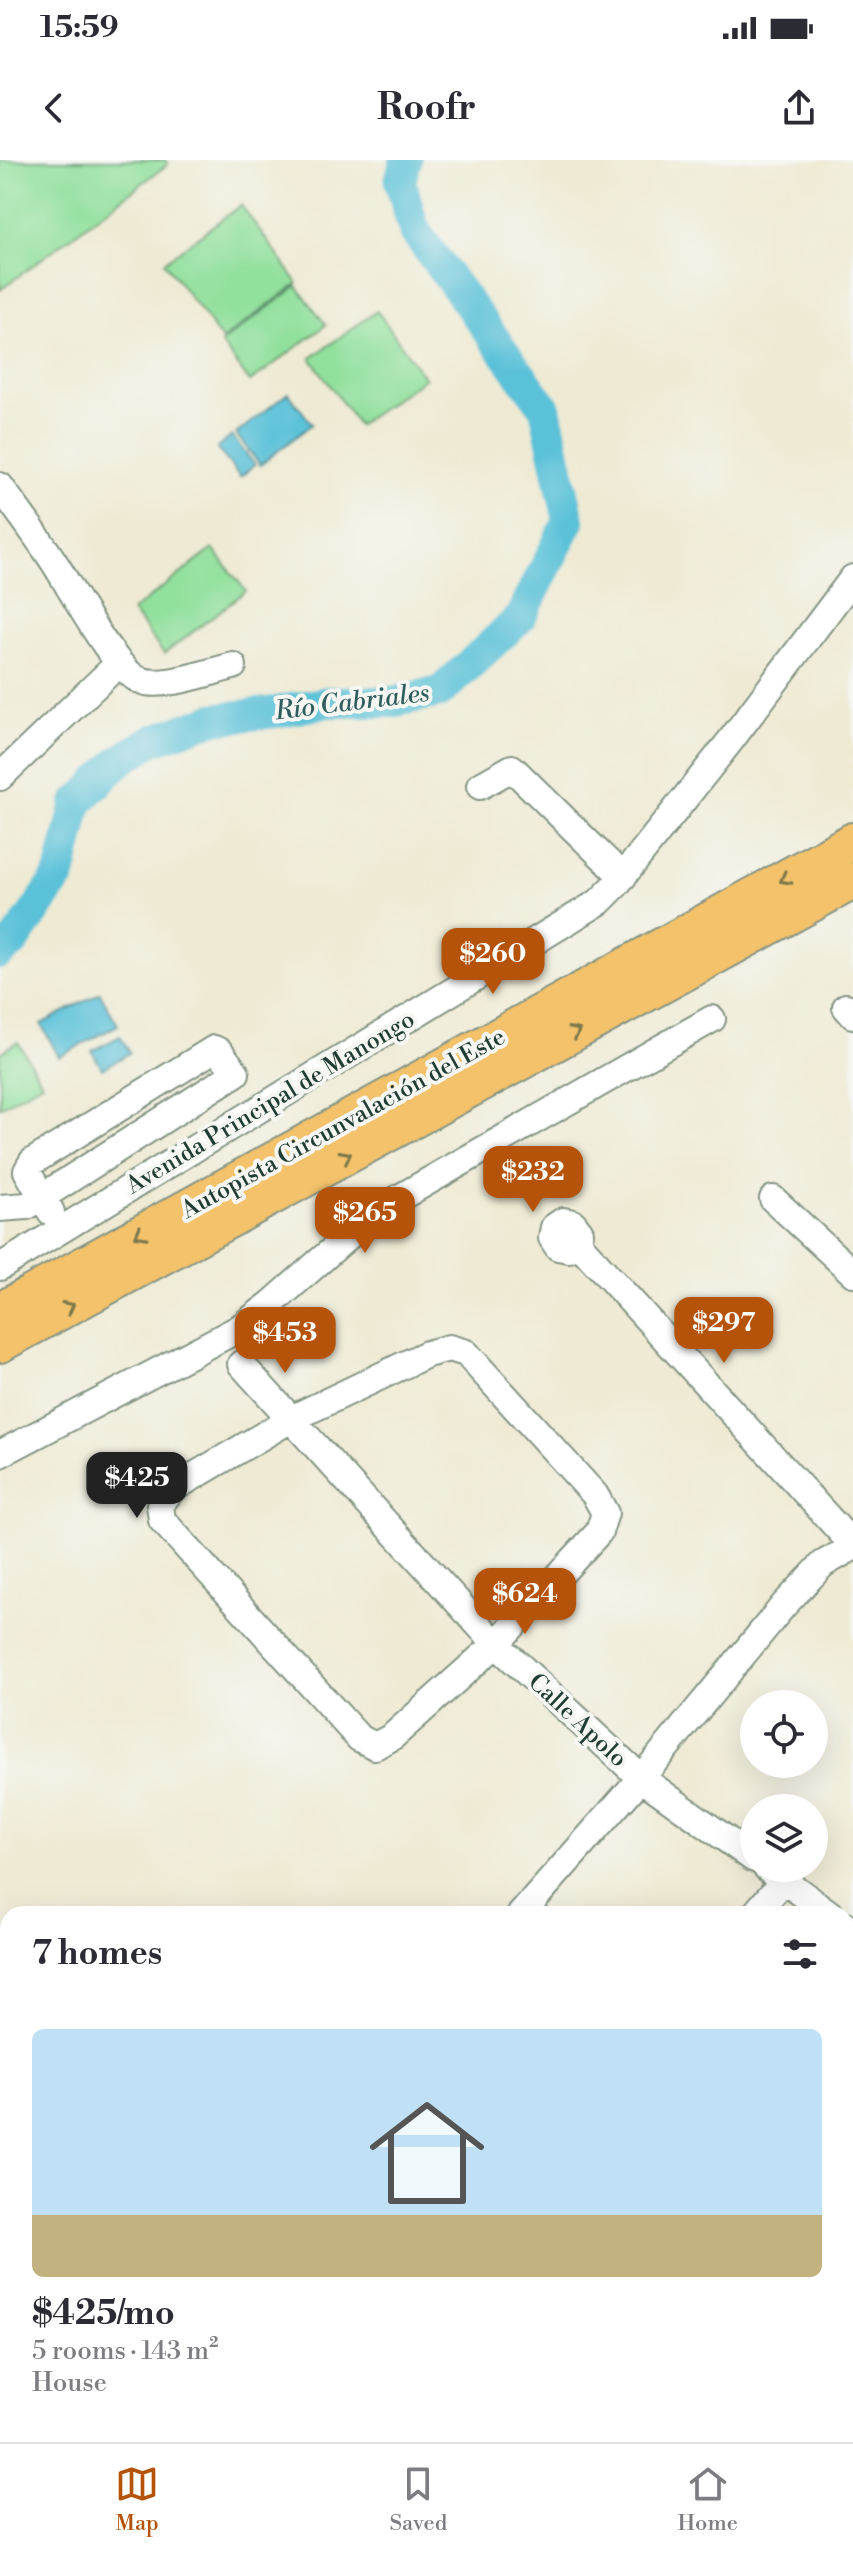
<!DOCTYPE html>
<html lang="en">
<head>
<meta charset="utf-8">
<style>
	:root { --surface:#fff; --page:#f7f7f7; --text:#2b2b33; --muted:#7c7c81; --line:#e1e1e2; --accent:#b45309 }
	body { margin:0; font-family:"Libre Bodoni",serif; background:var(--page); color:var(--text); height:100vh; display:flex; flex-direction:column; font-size:30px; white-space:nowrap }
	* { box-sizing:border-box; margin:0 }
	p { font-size:26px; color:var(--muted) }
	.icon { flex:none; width:44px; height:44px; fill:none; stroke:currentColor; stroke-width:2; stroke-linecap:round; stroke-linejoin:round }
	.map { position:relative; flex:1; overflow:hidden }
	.sheet { position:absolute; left:0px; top:1746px; width:854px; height:536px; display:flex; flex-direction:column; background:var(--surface); border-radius:24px 24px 0 0; box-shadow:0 8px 32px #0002 }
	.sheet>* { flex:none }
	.buttons { position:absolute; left:740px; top:1530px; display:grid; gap:16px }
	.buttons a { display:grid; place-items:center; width:88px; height:88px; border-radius:50%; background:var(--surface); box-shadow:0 8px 32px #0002; font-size:40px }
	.price { position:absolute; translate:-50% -68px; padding:0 18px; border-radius:16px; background:var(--accent); color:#fff; font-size:26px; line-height:52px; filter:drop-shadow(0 2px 4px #0008) }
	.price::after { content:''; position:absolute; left:50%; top:48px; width:24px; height:18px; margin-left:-12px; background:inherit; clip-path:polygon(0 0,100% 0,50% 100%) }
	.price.current { background:#222; color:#fff }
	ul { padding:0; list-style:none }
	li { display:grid; align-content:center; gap:16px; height:424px; padding:0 32px }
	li+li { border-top:2px solid var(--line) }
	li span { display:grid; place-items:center; height:248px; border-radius:12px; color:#555 }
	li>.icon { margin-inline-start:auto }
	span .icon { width:144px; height:144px; fill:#fffc; stroke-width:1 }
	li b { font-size:34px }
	h2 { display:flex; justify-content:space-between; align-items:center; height:96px; padding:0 32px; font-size:34px }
	.status { display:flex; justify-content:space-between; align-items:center; height:56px; padding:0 40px; background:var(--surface); direction:ltr }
	.status svg { height:22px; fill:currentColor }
	header { display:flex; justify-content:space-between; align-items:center; height:104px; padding:0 32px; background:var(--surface); font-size:36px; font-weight:800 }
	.dock { display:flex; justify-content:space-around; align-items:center; height:112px; border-top:2px solid var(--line); background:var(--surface); font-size:22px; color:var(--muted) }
	.dock a { display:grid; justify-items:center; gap:4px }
	.dock .current { color:var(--accent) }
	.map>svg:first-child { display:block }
	.green { fill:#92e09d; stroke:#588e68; stroke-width:2 }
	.water { fill:#5ac1d8; stroke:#3c7f86; stroke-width:2 }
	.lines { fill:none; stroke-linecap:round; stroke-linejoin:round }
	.river { stroke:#5ac1d8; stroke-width:32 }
	.minor-casing { stroke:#869484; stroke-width:30 }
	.highway-casing { stroke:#869484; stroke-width:40 }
	.minor { stroke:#fff; stroke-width:26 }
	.highway { stroke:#f3c26a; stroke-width:36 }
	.oneway { stroke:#7e794c }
	.labels { text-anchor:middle; stroke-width:8; stroke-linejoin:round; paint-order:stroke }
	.street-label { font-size:24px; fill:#1f3d34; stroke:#f6f6f2 }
	.water-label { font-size:26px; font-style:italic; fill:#2e5e5d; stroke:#f6f6f2 }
</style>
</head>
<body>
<div class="status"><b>15:59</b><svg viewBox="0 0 49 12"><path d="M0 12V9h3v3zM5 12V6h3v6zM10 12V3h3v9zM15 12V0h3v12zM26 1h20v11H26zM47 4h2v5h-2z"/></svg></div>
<header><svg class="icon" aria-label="back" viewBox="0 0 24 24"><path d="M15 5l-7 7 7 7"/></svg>Roofr<svg class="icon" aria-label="share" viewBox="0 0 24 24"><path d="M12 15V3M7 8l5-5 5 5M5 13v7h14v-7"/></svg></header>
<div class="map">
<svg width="853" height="2282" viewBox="0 0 853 2282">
	<rect width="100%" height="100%" fill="#f6f6f2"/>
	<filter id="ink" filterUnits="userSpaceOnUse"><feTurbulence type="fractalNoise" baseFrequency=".0125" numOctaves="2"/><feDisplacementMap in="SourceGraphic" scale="16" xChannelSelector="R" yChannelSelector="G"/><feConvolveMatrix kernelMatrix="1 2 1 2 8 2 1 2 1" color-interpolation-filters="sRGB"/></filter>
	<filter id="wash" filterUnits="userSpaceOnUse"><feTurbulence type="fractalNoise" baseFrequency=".006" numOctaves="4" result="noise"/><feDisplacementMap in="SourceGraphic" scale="32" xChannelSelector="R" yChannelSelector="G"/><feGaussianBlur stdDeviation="1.8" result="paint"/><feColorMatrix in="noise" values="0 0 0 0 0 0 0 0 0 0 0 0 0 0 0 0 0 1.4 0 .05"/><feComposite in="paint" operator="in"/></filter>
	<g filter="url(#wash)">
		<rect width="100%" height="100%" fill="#eeead3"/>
		<path class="green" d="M0 0H165L168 4 0 130Z
			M241 45 298 123 222 180 164 102Z
			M297 126 326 165 250 222 221 183Z
			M377 151 425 218 358 265 311 198Z
			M213 389 246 431 164 494 132 451Z
			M18 882 42 923 0 947V893Z"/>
		<path class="water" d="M288 233 312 264 260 305 236 274Z
			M232 276 255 305 240 317 217 288Z
			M100 833 118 865 59 897 41 864Z
			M120 876 130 893 102 909 92 891Z"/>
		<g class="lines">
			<path class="river" d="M0 793 14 782 60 715 77 643 121 600 151 581 213 559 276 552 328 542H391L440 532 520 458 569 361 545 248 414 70 400 21 406 0"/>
		</g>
	</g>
	<g filter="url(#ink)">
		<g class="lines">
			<defs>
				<path id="minor" d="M0 326C18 351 37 376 54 402 71 428 115 513 142 521 164 528 209 512 233 506
					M0 617 119 503
					M480 626 512 608 623 717
					M846 847 853 855
					M214 889 220 892 236 913 42 1037 27 1011 32 1002Z
					M773 1039 853 1113
					M0 1048 27 1046 42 1037 51 1052
					M578 1083 569 1089 558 1087 552 1078 554 1067 563 1061 573 1063 580 1072 578 1083 853 1385
					M0 1107 599 742 616 725 731 580 853 418
					M449 1188 466 1193 595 1335 605 1353 599 1372 496 1484 392 1577 375 1586 359 1578 162 1360 160 1345 172 1329 291 1259 427 1194Z
					M241 1204 496 1484 641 1618 754 1699
					M0 1294 238 1169 271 1144 378 1050 712 859
					M767 1708 830 1754
					M521 1754 641 1618 784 1445 823 1404 853 1387
					M755 1754 784 1720
					M846 1766 853 1771
					M0 1797 8 1805
					M846 1936 853 1928
					M0 1972 8 1965
					M846 2011 853 2016
					M0 2039 8 2047
					M0 2191 8 2183
					M0 2230 8 2236
					M846 2246 853 2252
					M62 2274 73 2282
					M277 2274 288 2282
					M579 2274 590 2282
					M221 2282 226 2274
					M487 2282 498 2274"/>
				<path id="highway" d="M0 1151 853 681
					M0 1184 853 721"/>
			</defs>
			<use href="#minor" class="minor-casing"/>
			<use href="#highway" class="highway-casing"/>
			<use href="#minor" class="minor"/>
			<use href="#highway" class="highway"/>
		</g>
		<defs><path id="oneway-chevron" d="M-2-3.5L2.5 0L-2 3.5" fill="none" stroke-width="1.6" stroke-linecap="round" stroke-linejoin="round" transform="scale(2)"/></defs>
		<g class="oneway">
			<use href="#oneway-chevron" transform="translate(785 719) rotate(151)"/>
			<use href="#oneway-chevron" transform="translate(575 872) rotate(-28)"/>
			<use href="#oneway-chevron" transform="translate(346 996) rotate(-28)"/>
			<use href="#oneway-chevron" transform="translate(140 1074) rotate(151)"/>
			<use href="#oneway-chevron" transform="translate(69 1147) rotate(-28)"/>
		</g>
	</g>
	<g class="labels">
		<g class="street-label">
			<text transform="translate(270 942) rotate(-31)" y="8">Avenida Principal de Manongo</text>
			<text transform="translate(343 963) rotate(-29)" y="8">Autopista Circunvalación del Este</text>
			<text transform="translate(578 1560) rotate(43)" y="8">Calle Apolo</text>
		</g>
		<g class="water-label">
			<text transform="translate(352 541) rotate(-7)" y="9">Río Cabriales</text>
		</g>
	</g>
</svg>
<div class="buttons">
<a><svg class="icon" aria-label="locate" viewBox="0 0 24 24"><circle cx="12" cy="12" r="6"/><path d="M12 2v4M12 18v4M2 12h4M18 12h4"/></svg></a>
<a><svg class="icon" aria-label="layers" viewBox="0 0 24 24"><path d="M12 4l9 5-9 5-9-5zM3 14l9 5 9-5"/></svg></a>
</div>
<b class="price" style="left:493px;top:836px">$260</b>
<b class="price" style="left:533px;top:1054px">$232</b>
<b class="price" style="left:365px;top:1095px">$265</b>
<b class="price" style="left:724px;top:1205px">$297</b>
<b class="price" style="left:285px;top:1215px">$453</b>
<b class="price current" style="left:137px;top:1360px">$425</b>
<b class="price" style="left:525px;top:1476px">$624</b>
<section class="sheet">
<h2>7 homes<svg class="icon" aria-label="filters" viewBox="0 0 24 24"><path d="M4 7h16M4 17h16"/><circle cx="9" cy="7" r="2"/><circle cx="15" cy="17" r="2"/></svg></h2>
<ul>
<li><span style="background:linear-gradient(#bfe0f5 75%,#c2b280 0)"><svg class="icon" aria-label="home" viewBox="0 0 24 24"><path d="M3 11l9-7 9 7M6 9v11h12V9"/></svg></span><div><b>$425/mo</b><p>5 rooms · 143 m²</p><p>House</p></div></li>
</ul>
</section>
</div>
<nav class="dock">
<a class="current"><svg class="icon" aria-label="map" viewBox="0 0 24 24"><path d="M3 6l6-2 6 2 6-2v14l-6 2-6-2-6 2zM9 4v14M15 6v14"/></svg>Map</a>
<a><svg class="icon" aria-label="saved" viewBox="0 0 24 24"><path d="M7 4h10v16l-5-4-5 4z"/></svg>Saved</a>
<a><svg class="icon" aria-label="home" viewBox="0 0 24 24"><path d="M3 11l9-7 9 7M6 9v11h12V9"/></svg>Home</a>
</nav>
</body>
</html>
